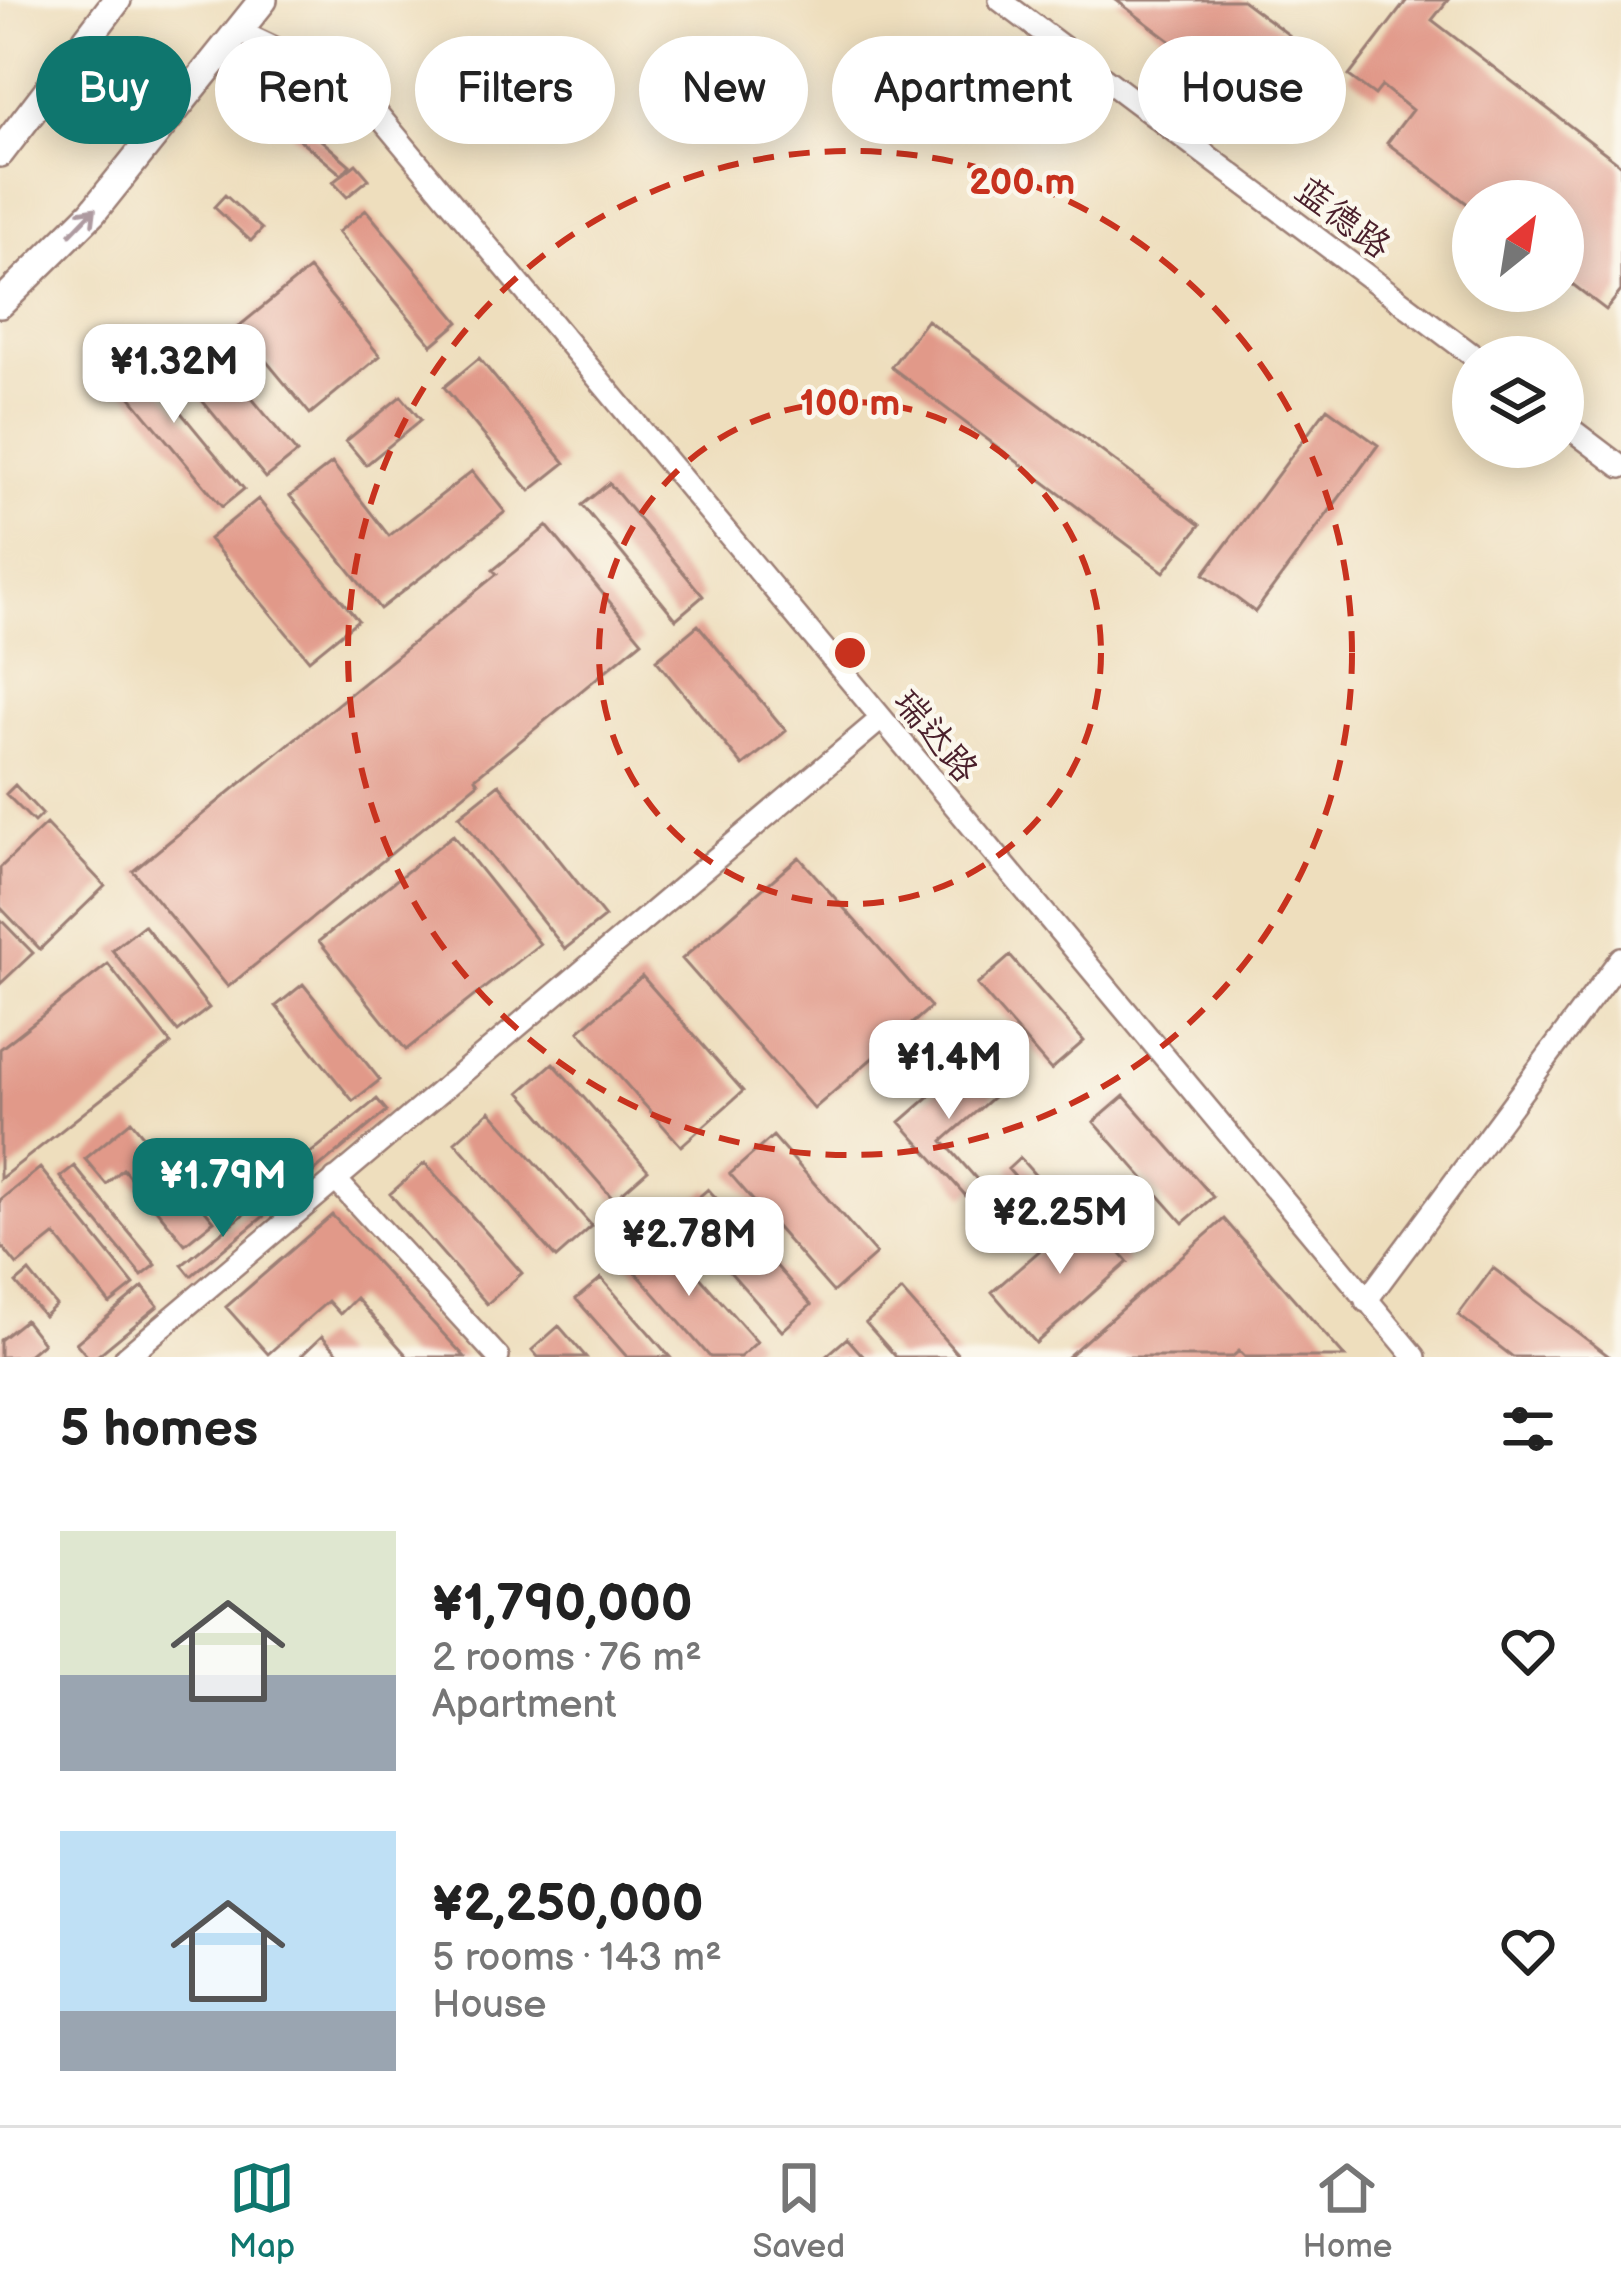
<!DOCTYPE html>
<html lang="en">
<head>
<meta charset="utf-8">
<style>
	:root { --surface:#fff; --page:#f2f2f2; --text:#222; --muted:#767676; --line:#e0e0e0; --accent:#0f766e }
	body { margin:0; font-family:"Balsamiq Sans","LXGW WenKai TC",sans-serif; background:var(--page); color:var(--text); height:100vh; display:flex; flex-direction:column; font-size:45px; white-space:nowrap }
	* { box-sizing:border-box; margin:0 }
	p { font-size:39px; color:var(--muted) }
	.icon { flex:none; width:66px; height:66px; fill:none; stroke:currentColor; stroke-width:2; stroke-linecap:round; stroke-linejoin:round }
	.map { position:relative; height:1357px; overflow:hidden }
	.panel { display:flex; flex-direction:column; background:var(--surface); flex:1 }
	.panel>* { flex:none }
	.top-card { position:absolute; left:36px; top:36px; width:1551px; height:108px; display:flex; gap:24px }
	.needle { width:78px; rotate:30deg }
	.fabs { position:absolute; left:1452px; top:180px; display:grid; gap:24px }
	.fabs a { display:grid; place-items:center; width:132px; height:132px; border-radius:50%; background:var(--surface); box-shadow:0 6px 30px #0003; font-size:60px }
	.price { position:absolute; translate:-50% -102px; padding:0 27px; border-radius:24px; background:#fff; color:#222; font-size:39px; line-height:78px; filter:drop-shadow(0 3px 6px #0008) }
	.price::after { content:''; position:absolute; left:50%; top:72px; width:36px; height:27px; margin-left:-18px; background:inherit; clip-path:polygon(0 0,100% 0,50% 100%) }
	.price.current { background:var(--accent); color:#fff }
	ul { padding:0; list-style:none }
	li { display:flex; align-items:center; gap:36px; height:300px; padding:0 60px }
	li span { display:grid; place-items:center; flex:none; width:336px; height:240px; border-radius:0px; color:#555 }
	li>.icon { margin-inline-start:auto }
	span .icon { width:144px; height:144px; fill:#fffc; stroke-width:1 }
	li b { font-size:51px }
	h2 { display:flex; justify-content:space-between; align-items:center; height:144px; padding:0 60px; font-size:51px }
	.tag { padding:0 42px; border-radius:54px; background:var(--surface); box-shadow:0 6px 30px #0003; font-size:42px; line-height:108px }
	.tag.current { background:var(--accent); color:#fff }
	.dock { display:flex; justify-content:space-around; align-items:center; height:168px; border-top:3px solid var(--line); background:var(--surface); font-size:33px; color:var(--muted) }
	.dock a { display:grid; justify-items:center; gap:6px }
	.dock .current { color:var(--accent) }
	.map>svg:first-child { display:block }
	.building { fill:#e19989 }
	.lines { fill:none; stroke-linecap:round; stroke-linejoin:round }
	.minor-casing { stroke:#9c7e74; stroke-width:26 }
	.major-casing { stroke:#9c7e74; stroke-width:32 }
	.minor { stroke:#fff; stroke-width:21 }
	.major { stroke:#fff; stroke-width:27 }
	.oneway { stroke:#ae9aa0 }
	.ring { fill:none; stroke:#c8321e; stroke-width:6; stroke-dasharray:21 15 }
	.labels { text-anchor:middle; stroke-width:9; stroke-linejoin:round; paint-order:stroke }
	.street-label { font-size:36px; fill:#4a1f2b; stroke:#fbf7ec }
	.centre { fill:#c8321e; stroke:#fbf7ec; stroke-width:6 }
	.ring-label { font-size:36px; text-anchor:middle; font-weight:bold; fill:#c8321e; stroke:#fbf7ec; stroke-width:9; stroke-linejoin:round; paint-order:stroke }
</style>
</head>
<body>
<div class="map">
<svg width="1621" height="1357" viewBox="0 0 1621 1357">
	<rect width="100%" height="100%" fill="#fbf7ec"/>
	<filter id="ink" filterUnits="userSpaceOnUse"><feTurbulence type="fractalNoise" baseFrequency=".00833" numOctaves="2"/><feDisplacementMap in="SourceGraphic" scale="24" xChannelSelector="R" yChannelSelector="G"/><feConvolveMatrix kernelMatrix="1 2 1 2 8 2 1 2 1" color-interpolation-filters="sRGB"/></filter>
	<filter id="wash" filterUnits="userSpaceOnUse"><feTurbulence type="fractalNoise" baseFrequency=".004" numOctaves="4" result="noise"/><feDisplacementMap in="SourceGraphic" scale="48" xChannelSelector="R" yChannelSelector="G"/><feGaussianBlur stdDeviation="2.7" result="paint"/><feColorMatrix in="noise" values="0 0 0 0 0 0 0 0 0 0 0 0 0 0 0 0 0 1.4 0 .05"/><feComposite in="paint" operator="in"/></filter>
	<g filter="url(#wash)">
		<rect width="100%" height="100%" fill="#eedebd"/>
		<g id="blocks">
			<path class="building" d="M1116 0H1242L1289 35 1243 96Z
				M1407 0H1448L1432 20 1621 165V291L1606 310 1563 277V201H1473V208L1387 143 1412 110 1382 86 1375 95 1349 76Z
				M278 103 350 165 342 175 356 164 369 179 347 197 333 182 342 175 269 114Z
				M225 195 262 229 251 241 214 207Z
				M366 210 459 322 432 345 338 232Z
				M309 269 380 356 310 414 238 327Z
				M927 320 1200 525 1164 572 891 367Z
				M126 346 244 489 222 507 104 365Z
				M479 358 565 463 530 491 444 387Z
				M222 362 297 453 266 478 191 387Z
				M401 396 421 420 366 465 346 441Z
				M1327 408 1378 445 1255 612 1204 574Z
				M332 463 389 536 472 471 505 512 380 609 290 496Z
				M609 483 703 596 676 619 582 505Z
				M258 499 358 620 309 660 209 539Z
				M547 526 642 641 475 778 478 783 228 987 133 871 497 574 493 570Z
				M698 625 786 731 743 766 656 660Z
				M499 784 605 917 565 949 459 816Z
				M15 785 42 814 34 822 6 794Z
				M46 824 105 886 40 949 0 907V868Z
				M453 835 540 944 406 1050 319 941Z
				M799 857 931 1007 814 1109 682 959Z
				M0 919 33 953 0 984Z
				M144 925 209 1008 178 1032 112 950Z
				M1010 956 1084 1041 1051 1070 977 985Z
				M108 964 171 1044 0 1179V1049Z
				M642 976 743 1091 681 1146 579 1031Z
				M303 984 380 1080 353 1101 276 1006Z
				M553 1063 648 1170 614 1200 520 1092Z
				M966 1064 994 1096 943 1141 980 1183 966 1196 900 1122Z
				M1124 1096 1213 1197 1183 1223 1094 1122Z
				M377 1099 387 1111 281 1199 270 1186Z
				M490 1111 592 1226 556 1258 455 1142Z
				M131 1121 214 1221 185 1244 123 1169 106 1184 85 1159Z
				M773 1136 876 1254 833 1292 730 1174Z
				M1020 1158 1043 1184 1031 1195 1008 1169Z
				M425 1163 522 1273 487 1304 390 1194Z
				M74 1166 156 1265 142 1276 60 1177Z
				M40 1168 134 1285 110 1304 55 1235 17 1265 0 1244V1200Z
				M708 1189 811 1305 782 1331 679 1214Z
				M255 1205 264 1216 191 1276 182 1265Z
				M1084 1212 1128 1262 1036 1343 992 1292Z
				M332 1215 465 1357H408L356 1298 340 1314 328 1301 268 1354 226 1307Z
				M1224 1219 1345 1357H1245L1239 1351 1232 1357H1067Z
				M658 1230 757 1342 740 1357H710L624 1259Z
				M1493 1268 1610 1357H1513L1458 1315Z
				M29 1272 56 1305 44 1316 16 1283Z
				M601 1278 670 1357H627L576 1299Z
				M143 1287 158 1306 96 1357H88L76 1343Z
				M902 1291 960 1357H896L866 1323Z
				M25 1320 43 1343 26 1357H0V1340Z
				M559 1326 586 1357H538L532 1350Z
				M322 1336 342 1357H300Z
				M847 1338 864 1357H825Z"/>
		</g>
	</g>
	<g filter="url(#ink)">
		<use href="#blocks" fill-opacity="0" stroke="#9c7e74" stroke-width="3"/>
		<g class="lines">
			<defs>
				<path id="minor" d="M1000 0 1475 357
					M238 31C291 56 336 75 379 116L1415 1357
					M1563 423 1621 467
					M335 1179 498 1357
					M1366 1301 1621 958
					M126 1357 881 719"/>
				<path id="major" d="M0 153 117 0
					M0 304 92 213 263 0"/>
			</defs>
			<use href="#minor" class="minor-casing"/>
			<use href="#major" class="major-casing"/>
			<use href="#minor" class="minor"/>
			<use href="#major" class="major"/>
		</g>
		<defs><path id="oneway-shaft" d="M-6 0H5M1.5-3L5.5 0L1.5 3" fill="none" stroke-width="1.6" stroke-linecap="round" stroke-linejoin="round" transform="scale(3)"/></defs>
		<use class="oneway" href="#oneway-shaft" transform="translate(83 221) rotate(-46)"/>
	</g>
	<g class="ring">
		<circle cx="850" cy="653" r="251"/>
		<circle cx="850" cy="653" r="502"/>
	</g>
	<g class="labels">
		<g class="street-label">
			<text transform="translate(1344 217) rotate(37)" y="13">蓝德路</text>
			<text transform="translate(937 735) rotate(50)" y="13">瑞达路</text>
		</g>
	</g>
	<circle cx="850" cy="653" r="18" class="centre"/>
	<g class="ring-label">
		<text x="1022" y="194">200 m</text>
		<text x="850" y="415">100 m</text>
	</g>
</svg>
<div class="fabs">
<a><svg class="needle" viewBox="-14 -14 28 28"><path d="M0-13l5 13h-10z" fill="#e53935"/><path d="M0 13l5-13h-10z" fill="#767676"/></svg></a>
<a><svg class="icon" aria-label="layers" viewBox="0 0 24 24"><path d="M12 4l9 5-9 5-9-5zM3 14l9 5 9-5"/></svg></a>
</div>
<b class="price" style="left:174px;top:426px">¥1.32M</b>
<b class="price" style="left:949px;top:1122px">¥1.4M</b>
<b class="price current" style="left:223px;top:1240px">¥1.79M</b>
<b class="price" style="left:1060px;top:1277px">¥2.25M</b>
<b class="price" style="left:689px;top:1299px">¥2.78M</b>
<div class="top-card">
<a class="tag current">Buy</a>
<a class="tag">Rent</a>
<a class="tag">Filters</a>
<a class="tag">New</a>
<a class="tag">Apartment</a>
<a class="tag">House</a>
</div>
</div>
<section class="panel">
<h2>5 homes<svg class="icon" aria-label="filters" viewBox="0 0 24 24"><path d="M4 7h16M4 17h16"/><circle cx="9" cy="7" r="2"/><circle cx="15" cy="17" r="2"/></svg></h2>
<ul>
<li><span style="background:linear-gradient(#dfe7d0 60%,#9aa5b1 0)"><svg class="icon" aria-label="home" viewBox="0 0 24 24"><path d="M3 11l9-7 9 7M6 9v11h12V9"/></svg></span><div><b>¥1,790,000</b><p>2 rooms · 76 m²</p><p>Apartment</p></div><svg class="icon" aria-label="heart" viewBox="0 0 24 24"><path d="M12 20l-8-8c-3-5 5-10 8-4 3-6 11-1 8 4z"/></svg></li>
<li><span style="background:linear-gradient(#bfe0f5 75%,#9aa5b1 0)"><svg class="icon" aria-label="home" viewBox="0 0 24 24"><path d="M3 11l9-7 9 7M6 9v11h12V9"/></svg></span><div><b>¥2,250,000</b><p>5 rooms · 143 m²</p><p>House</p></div><svg class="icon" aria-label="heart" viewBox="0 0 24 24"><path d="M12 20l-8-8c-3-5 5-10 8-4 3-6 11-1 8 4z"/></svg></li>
</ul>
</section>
<nav class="dock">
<a class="current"><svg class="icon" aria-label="map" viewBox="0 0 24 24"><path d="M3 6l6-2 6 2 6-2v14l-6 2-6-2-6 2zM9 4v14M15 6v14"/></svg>Map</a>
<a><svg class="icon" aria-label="saved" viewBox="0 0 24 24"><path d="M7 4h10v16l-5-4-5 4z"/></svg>Saved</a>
<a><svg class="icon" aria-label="home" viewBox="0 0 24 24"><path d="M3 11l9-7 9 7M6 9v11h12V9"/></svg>Home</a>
</nav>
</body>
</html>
